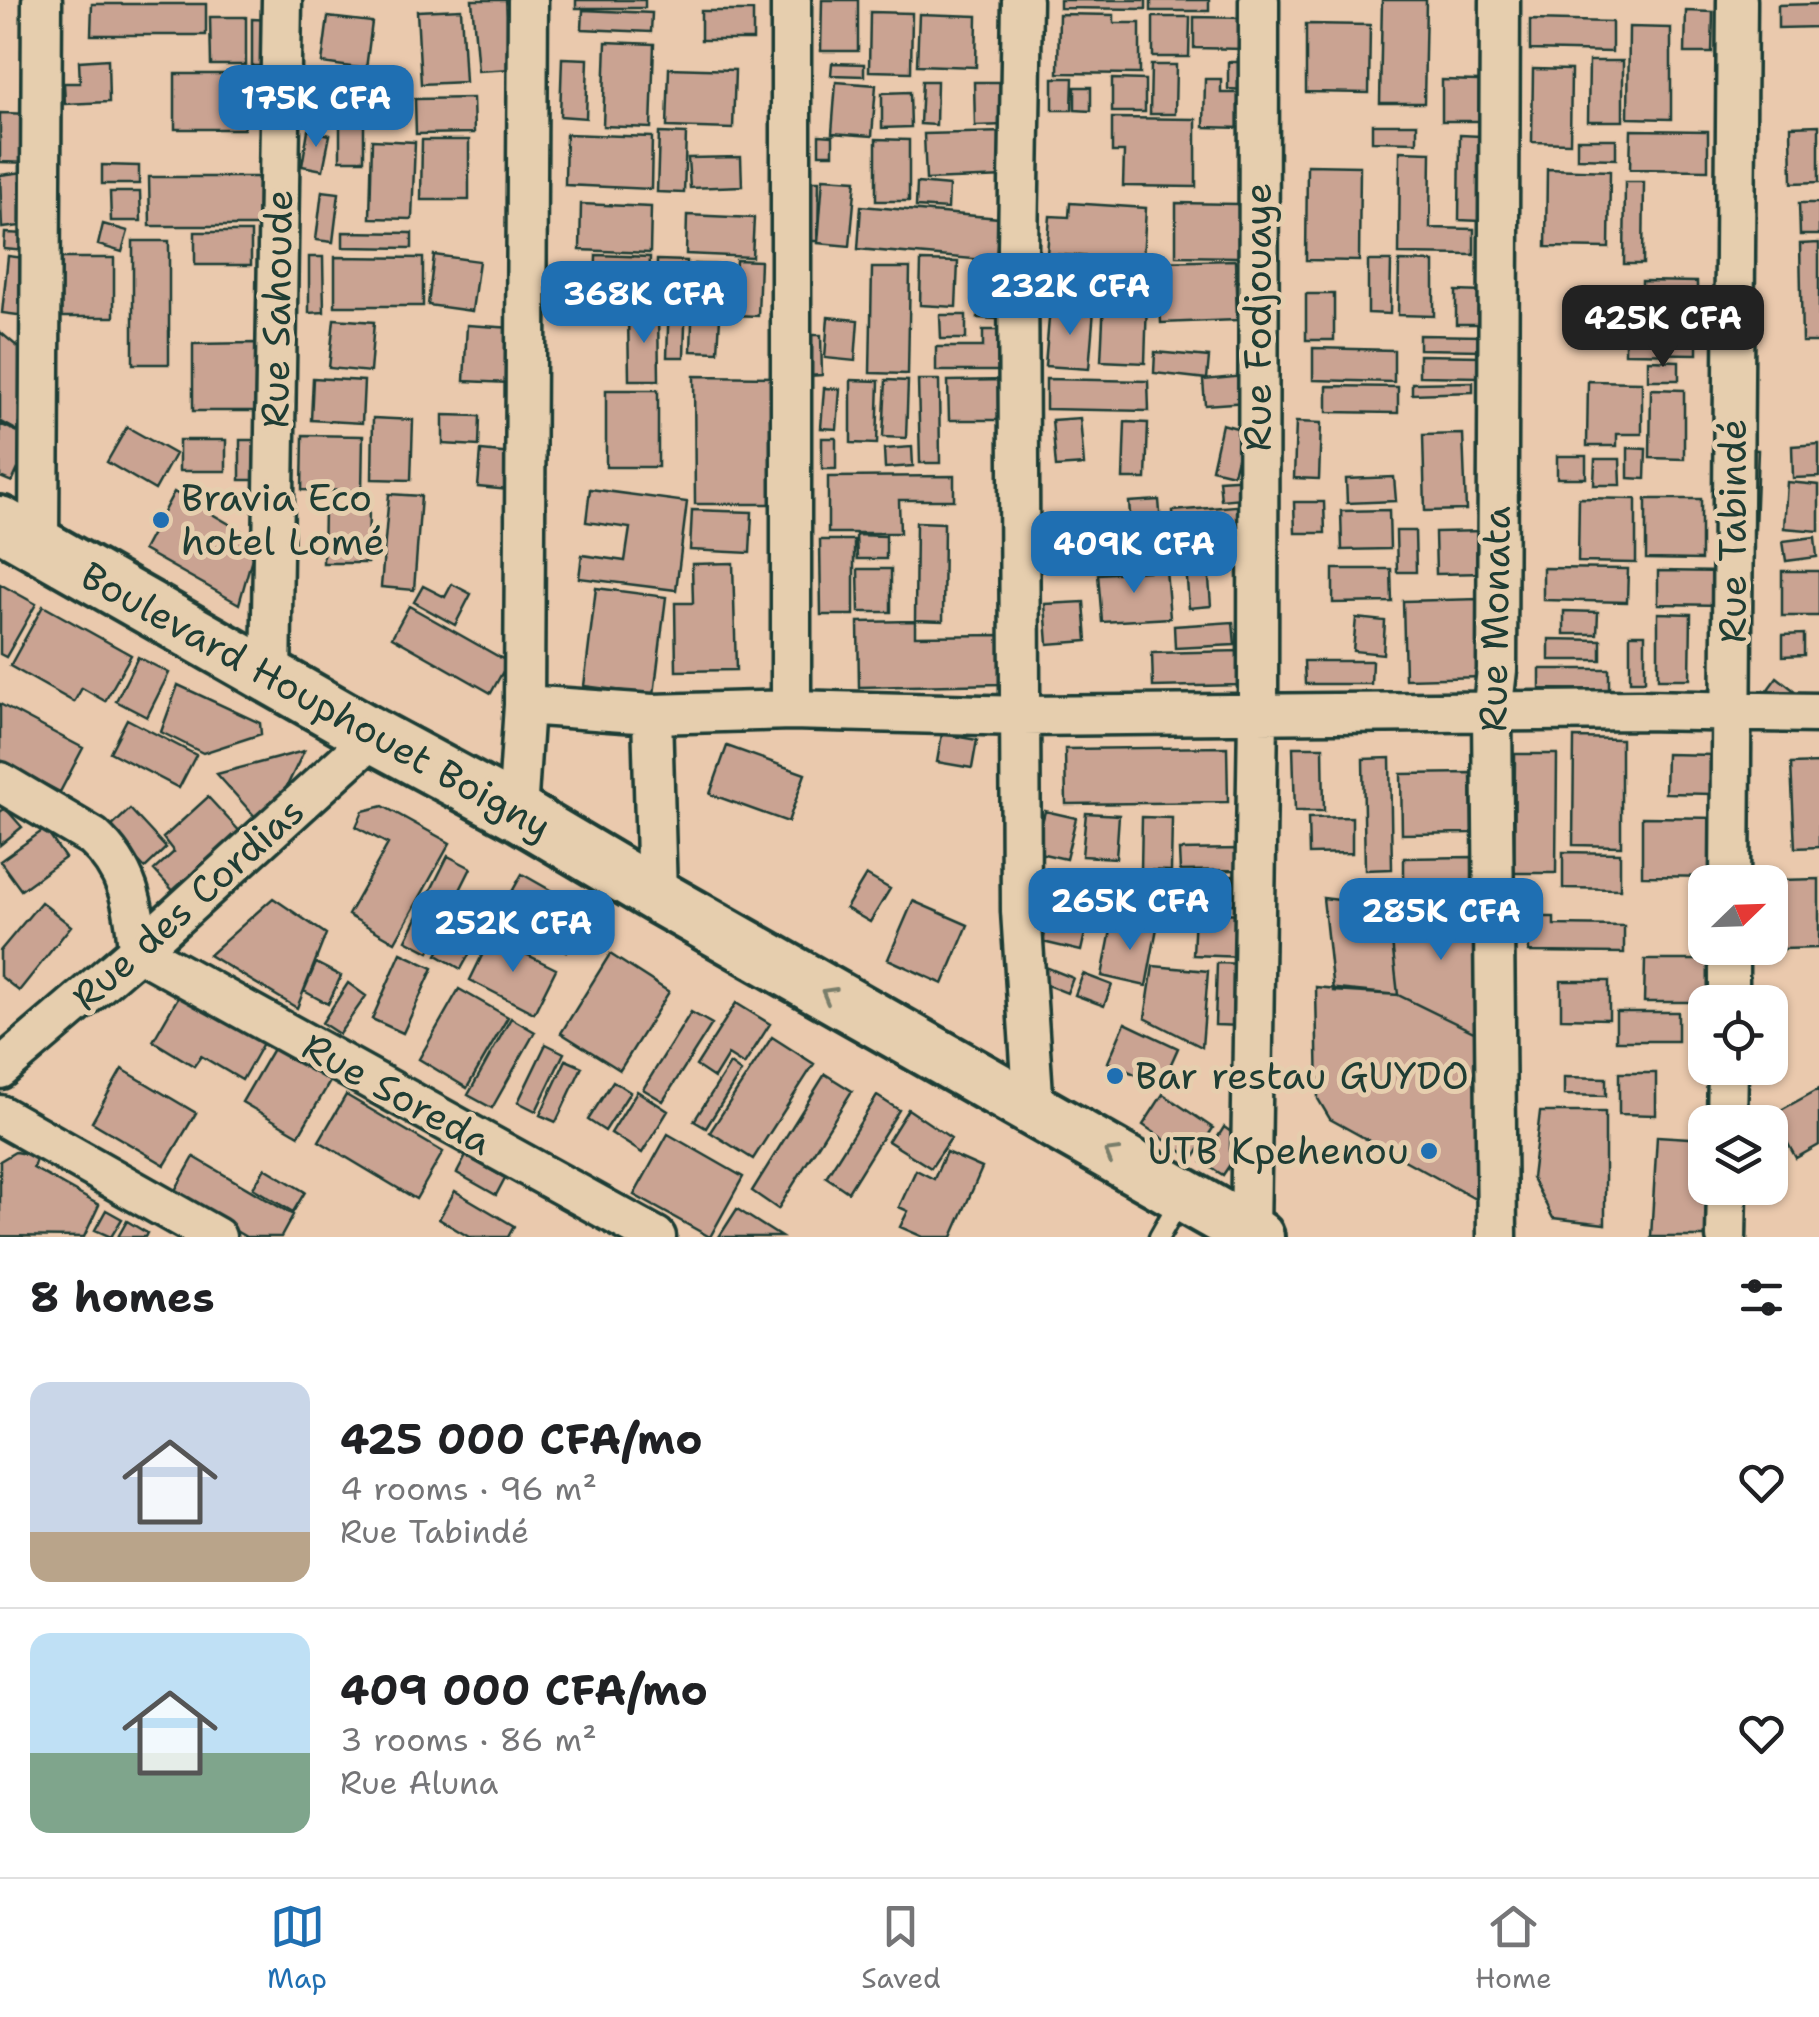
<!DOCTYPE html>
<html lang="en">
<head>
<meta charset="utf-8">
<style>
	:root { --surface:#fff; --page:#f6f6f6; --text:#202124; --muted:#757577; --line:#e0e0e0; --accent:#1f6fb2 }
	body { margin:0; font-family:"Shantell Sans",sans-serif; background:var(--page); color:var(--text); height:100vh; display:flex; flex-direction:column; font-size:38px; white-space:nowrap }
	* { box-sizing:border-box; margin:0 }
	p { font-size:32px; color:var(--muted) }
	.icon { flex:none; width:55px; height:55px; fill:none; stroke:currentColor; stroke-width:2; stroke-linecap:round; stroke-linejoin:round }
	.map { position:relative; height:1237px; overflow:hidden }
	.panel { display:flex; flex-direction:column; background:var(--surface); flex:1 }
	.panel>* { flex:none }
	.needle { width:65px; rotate:67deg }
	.controls { position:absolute; left:1688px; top:865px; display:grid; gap:20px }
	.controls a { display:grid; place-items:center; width:100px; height:100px; border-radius:20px; background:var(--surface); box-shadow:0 2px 8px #0004; font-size:50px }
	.price { position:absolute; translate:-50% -85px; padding:0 22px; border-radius:20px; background:var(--accent); color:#fff; font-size:32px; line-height:65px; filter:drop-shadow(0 2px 5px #0008) }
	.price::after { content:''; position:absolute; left:50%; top:60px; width:30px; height:22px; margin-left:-15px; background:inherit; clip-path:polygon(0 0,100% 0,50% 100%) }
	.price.on { background:#222; color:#fff }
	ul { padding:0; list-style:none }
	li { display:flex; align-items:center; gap:30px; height:250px; padding:0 30px }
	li+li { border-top:2px solid var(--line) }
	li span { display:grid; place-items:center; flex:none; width:280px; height:200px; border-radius:20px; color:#555 }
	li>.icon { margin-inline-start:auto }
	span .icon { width:120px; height:120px; fill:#fffc; stroke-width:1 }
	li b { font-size:42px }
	h2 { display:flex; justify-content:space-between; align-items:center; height:120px; padding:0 30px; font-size:42px }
	.dock { display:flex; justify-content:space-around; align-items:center; height:140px; border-top:2px solid var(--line); background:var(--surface); font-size:28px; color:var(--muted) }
	.dock a { display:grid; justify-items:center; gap:5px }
	.dock .on { color:var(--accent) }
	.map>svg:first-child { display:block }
	.building { fill:#caa392; stroke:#1f3d34; stroke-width:2.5 }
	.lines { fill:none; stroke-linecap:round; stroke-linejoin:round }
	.lane-casing { stroke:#1f3d34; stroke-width:25 }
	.street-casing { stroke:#1f3d34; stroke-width:45 }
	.secondary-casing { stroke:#1f3d34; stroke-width:60 }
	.lane { stroke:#e6ceae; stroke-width:18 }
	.street { stroke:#e6ceae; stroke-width:38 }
	.secondary { stroke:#e6ceae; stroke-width:52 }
	.oneway { stroke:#797e6b }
	.poi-dot { fill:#1f6fb2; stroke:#e6ceae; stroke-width:4 }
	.labels { text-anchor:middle; stroke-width:10; stroke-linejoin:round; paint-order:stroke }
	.street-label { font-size:38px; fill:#1f3d34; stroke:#e6ceae }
	.poi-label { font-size:38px; fill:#1f3d34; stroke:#e6ceae; text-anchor:start }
</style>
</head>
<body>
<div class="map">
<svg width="1819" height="1237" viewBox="0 0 1819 1237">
	<rect width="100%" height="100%" fill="#eac9ad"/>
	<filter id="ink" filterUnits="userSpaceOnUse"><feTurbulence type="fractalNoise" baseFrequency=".01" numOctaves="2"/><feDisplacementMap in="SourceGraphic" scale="20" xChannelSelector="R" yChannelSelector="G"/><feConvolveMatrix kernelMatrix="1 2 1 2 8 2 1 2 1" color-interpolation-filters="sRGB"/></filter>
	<g filter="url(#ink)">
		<path class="building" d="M472 0H506L512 69 478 71Z
			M576 0H645V8H576Z
			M822 0H858V51H821Z
			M1060 0H1146V9L1060 8Z
			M1151 0H1209V11H1151Z
			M1382 0H1426L1424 103H1380Z
			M92 4H206V35H91Z
			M1819 4V27L1778 28V5Z
			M461 9 465 82 421 84 417 11Z
			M583 10 652 13 651 32 582 29Z
			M701 11H753V40H701Z
			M1686 11 1713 12 1712 53H1685Z
			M870 12 912 13 911 72 869 71Z
			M919 14 977 16 976 67 917 65Z
			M1059 14 1114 15V23H1140V74L1058 73Z
			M210 17H246V65H211Z
			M328 17 372 22 366 69 322 63Z
			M1153 17H1190L1189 57H1153Z
			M1194 17 1245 18 1244 49 1194 48Z
			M252 19 270 20 271 66H252Z
			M1530 20 1612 22V52L1530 50Z
			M1306 24 1370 25 1369 93 1306 92Z
			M1629 27 1671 28V119L1628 118Z
			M606 42 654 44 651 128 603 126Z
			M562 58 588 59 586 118 560 116Z
			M108 59 109 102 65 104 64 83H80L79 61Z
			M1589 61H1623V121H1588Z
			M1228 62H1247V90L1228 89Z
			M832 63 864 64V76L831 75Z
			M1151 65H1176L1175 114H1150Z
			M669 68 735 70 733 129 667 127Z
			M1533 69 1571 70 1570 143 1532 142Z
			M175 74H244V129H175Z
			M255 75H270V124H255Z
			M1053 78H1073L1072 110H1053Z
			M1112 79 1145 80V112H1112Z
			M1205 79H1221V93H1243V128L1204 127Z
			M1442 80 1479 81V121H1442Z
			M922 81H937L936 125 920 124Z
			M836 82 876 85 872 136 832 133Z
			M974 82H1005V125L975 126Z
			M1075 87H1091V111L1075 110Z
			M910 92 911 127 882 128V93Z
			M473 98 474 133 416 134 415 99Z
			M340 112H364V160H340Z
			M0 113 34 114 32 163 0 162Z
			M1112 118 1196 119V187L1123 186 1124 152H1112Z
			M1372 124H1417V142L1372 141Z
			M1819 125V182L1792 183 1791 126Z
			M308 130 330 135 323 170 302 166Z
			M1631 130 1708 131V170L1630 169Z
			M1006 132 1007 177 926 180 924 134Z
			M659 133 686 134 684 193 657 192Z
			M566 134 652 137 651 189 565 185Z
			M819 135 833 136V154H819Z
			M1460 135 1480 136V221L1459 220Z
			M876 139 909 140V201H876Z
			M1577 139H1616V159L1577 158Z
			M372 140 415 142 412 219 370 218Z
			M422 140H469V200H421Z
			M1400 151 1431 152 1430 228 1474 229V255L1399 254Z
			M741 157 742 186 690 188 688 158Z
			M102 165 139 166V184H102Z
			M1307 165 1360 166 1359 261 1306 260Z
			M1547 169 1610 171 1609 248 1546 247Z
			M24 172 30 225 2 228 0 175Z
			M149 177H258V226H150Z
			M823 178 856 180 850 246 818 243Z
			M810 181H819L818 241H810Z
			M1625 182H1644L1643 264H1624Z
			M917 183 949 186 948 209 916 207Z
			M322 191 339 193 333 242 316 240Z
			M110 192H140L141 221H111Z
			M1070 203 1146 208 1143 260 1047 254 1050 216 1069 217Z
			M1176 203 1239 204V257L1176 256Z
			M1799 203H1819V235H1800Z
			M581 204 651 207 650 253 580 250Z
			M861 206 999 218 996 261 858 249Z
			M687 215 754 218 752 257 686 254Z
			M103 224 128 231 122 252 98 245Z
			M195 232H251V265H195Z
			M343 232 412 233V248L343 247Z
			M5 233 28 234 27 251 4 249Z
			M133 241H169V364H133Z
			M1819 243V342H1802L1800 244Z
			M434 255 479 261 472 311 428 305Z
			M596 255 650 257 648 304 595 302Z
			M8 256 33 259 26 316 2 313Z
			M309 257H323L324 312 309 313Z
			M335 257 423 258V306H335Z
			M61 258H114V317H61Z
			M657 260 687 261 684 357H667L669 299H656Z
			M736 260 760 261 758 316 733 315Z
			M1235 260 1237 320 1161 323 1158 262Z
			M921 261 958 262 956 307 920 305Z
			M1368 261H1391L1390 314 1368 313Z
			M1399 261 1434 262V316L1398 315Z
			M1073 263 1101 265 1100 286 1072 284Z
			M1111 263 1149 266 1147 290 1109 287Z
			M694 264 722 265 720 294 733 295 732 318 720 317 718 352 691 351Z
			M872 268H910L908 374 870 373Z
			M1642 281 1697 282V354L1625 353V297H1642Z
			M980 285 1000 286 998 319 978 318Z
			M1456 291 1484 292 1483 324H1456Z
			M1306 294H1334V340H1306Z
			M1104 299 1147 300 1145 363 1101 361Z
			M1050 307 1094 310 1089 369 1045 366Z
			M658 311 659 380H629L628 312Z
			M940 315H966V339H941Z
			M828 317 858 320 855 361 825 358Z
			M334 319 374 322 370 372 329 368Z
			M467 325 513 328 510 383 464 381Z
			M983 330H1008V371H936V347H983Z
			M0 332 36 362 20 432 0 421Z
			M807 335H821L822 375 808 376Z
			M1419 335 1484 336V350L1419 349Z
			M256 343V411H193V344Z
			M1313 348 1394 350V382L1313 380Z
			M1155 352 1209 357 1207 379 1154 373Z
			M1419 355 1482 356 1481 377 1419 376Z
			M1648 360 1679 361V380H1648Z
			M694 376 780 377V504H695Z
			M1244 376 1246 402 1205 405 1203 380Z
			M313 378 364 381 362 423 311 420Z
			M1046 379 1148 381 1149 411 1046 409Z
			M851 380 879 381 877 444 851 443Z
			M886 380 908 381 906 438 883 437Z
			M918 380H939L940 463H920Z
			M1006 380V420H949L948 381Z
			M1588 381 1642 382V434H1617V446H1587Z
			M1473 382V392L1412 394V383Z
			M1327 386 1398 387V413L1327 412Z
			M824 388 840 389 837 429 821 428Z
			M1651 389 1684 390V459L1650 458Z
			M606 390H658V467H606Z
			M443 415 480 416 479 446 443 444Z
			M373 418 413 420 411 480 372 479Z
			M1080 418 1084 465 1056 467 1052 420Z
			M1125 422 1148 423 1146 479H1123Z
			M1296 422 1321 423 1319 479 1294 478Z
			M0 424 32 438 12 482 0 477Z
			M1222 424 1244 430 1233 474 1212 469Z
			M127 427 175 454 155 490 107 462Z
			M1463 434 1466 510 1425 511 1423 435Z
			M303 435 363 436 362 491 302 490Z
			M822 438H836V469H822Z
			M179 440H226V471H179Z
			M240 440H268V480H240Z
			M1819 444V477L1793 478 1792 446Z
			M912 447 913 466 885 468 884 449Z
			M1628 448 1646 449 1645 479 1628 478Z
			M1743 449 1758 450 1755 529 1739 528Z
			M481 451 512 454 509 490 478 487Z
			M1557 456H1586V478H1557Z
			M1595 459H1620L1621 485H1594Z
			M954 476V500H899L900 533H828V477Z
			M1394 477 1396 501 1347 503 1346 479Z
			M1251 478 1252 497 1221 500 1219 480Z
			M1787 482 1819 485V531L1784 528Z
			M590 489 687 502 676 590 579 578 582 555 625 561 630 528 586 522Z
			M174 492 257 540 239 604 143 550Z
			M389 494 421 496 414 590 381 587Z
			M1579 498 1636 499V563L1578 562Z
			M1646 499H1701V560L1646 559Z
			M1159 500 1164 562 1073 568 1071 544 1132 541 1129 502Z
			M1294 502H1324L1325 533H1295Z
			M1247 505 1249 543 1175 548 1173 511Z
			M324 506H369L368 563H323Z
			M692 510 752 512 750 553 690 550Z
			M1389 510 1390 549 1342 550 1341 511Z
			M916 522 944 523 943 621 915 620Z
			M1396 531H1415L1416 572H1397Z
			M1486 531 1487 573 1436 574 1435 532Z
			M856 535 886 536V559H857Z
			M1042 535H1051L1050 562 1040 561Z
			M1815 537 1817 557 1786 561 1783 541Z
			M820 540H854V615H821Z
			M733 563 736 670 676 671 675 603H693L692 564Z
			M1208 565 1211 606 1189 608 1186 566Z
			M1543 568 1628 569 1627 602 1543 600Z
			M858 569H891V612H859Z
			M1333 569H1391L1392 602 1333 603Z
			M1166 570 1170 618 1102 622 1098 574Z
			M1658 571 1726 572 1725 605 1658 604Z
			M1782 571H1819V616H1782Z
			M0 584 36 604 6 657 0 654Z
			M452 584 471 594 455 625 414 602 423 586 445 597Z
			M596 588 666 597 654 695 584 686Z
			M1480 599 1483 677 1405 679 1403 601Z
			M1084 602 1087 641 1048 644 1045 604Z
			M43 606 131 655 105 701 82 688 74 702 10 666Z
			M409 606 508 662 491 693 392 637Z
			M1564 611 1598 612 1597 634H1564Z
			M1658 613 1691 614 1690 679H1658Z
			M1356 618 1385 621 1383 654 1353 651Z
			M915 621V636L1001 635 1002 684 859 687 858 622Z
			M1233 622 1235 645 1175 648 1174 626Z
			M1630 634H1645V681H1630Z
			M1804 634V655L1783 656V635Z
			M1549 639 1601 640V660H1549Z
			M1241 651V685L1153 687 1152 653Z
			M138 657 169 673 147 717 116 701Z
			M1304 661H1372L1371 684H1305Z
			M1540 669H1609V690L1540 689Z
			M1777 677 1796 692 1781 710 1763 696Z
			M178 685 260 723 261 734 203 753 161 732Z
			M0 704 83 748 60 792 0 760Z
			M127 719 196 755 179 788 110 752Z
			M942 734 977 740 972 768 937 762Z
			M1574 738 1621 739V846L1573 845Z
			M727 746 805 774 788 822 710 794Z
			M1227 747 1228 802 1066 804 1065 749Z
			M1293 747H1323L1324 811H1295Z
			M304 751 266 829 217 774Z
			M1515 754H1557L1556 873H1514Z
			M1666 754 1713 755V794L1665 793Z
			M1390 758 1392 869 1365 870 1363 759Z
			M1819 763V847L1795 848 1791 764Z
			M1471 773 1472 833 1402 834 1401 774Z
			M208 797 244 836 179 897 154 870 174 852 163 838Z
			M383 806 450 843 395 942 348 915 388 844 356 827 363 811Z
			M5 808 22 827 0 845V812Z
			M130 809 166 848 145 868 109 829Z
			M1045 811 1076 818 1066 859 1035 852Z
			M1086 813 1119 815 1116 858 1082 856Z
			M1142 817 1172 818 1171 871 1141 870Z
			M1352 817V853L1309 854 1308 818Z
			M1642 817 1724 818V877L1642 876Z
			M45 829 65 858 21 890 0 861Z
			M1239 849V870L1180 871 1179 850Z
			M1563 852 1620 853V889L1563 888Z
			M448 856 471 868 429 952 406 940Z
			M1472 857V898L1404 899V858Z
			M1053 873 1165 881 1162 918 1051 910Z
			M522 874 587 911 566 951 500 913Z
			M866 875 890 889 870 922 846 908Z
			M1238 876 1239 904 1194 905 1193 877Z
			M1819 879V948L1782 949 1780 880Z
			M273 898 326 934 297 1008 209 955Z
			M1323 898 1388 906 1398 995 1333 991Z
			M913 901 968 925 943 984 888 959Z
			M41 902 71 926 19 991 0 976V951Z
			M466 903 490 917 461 969 437 955Z
			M1388 906 1476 908 1490 1040 1398 995Z
			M1195 912 1244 914 1242 957 1193 955Z
			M1528 917H1554V925L1624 926V953L1529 952Z
			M1048 920 1086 929 1081 951 1043 942Z
			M1113 920 1157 928 1146 986 1102 976Z
			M491 937 556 969 534 1013 470 980Z
			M401 953 433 968 403 1033 372 1019Z
			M610 954 669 992 620 1070 561 1033Z
			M1645 960H1715L1714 1002H1644Z
			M316 963 341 976 328 1004 304 991Z
			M1217 963 1245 964 1243 1026 1215 1025Z
			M1043 966 1073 978 1067 993 1037 981Z
			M1153 966 1208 971 1202 1047 1145 1018Z
			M1083 974 1112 985 1104 1006 1075 995Z
			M1561 981H1609V1019L1561 1018Z
			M348 983 366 996 339 1034 322 1023Z
			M1316 987 1398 995 1490 1040 1486 1205 1330 1119 1318 1099Z
			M459 989 508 1017 467 1088 419 1059Z
			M180 994 263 1043 242 1080 201 1056 194 1066 153 1041Z
			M736 1003 770 1024 744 1065 728 1055 714 1078 696 1066Z
			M691 1012 712 1024 663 1101 643 1089Z
			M1616 1012H1678V1041H1616Z
			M511 1018 535 1032 492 1108 468 1095Z
			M1125 1023 1178 1048 1161 1086 1108 1062Z
			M772 1037 814 1064 753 1159 710 1132Z
			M546 1044 564 1053 536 1111 518 1102Z
			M274 1047 331 1080 299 1135 242 1102Z
			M566 1060 582 1067 556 1122 540 1115Z
			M730 1064 741 1072 706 1128 694 1121Z
			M122 1069 196 1113 165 1165 92 1122Z
			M1619 1073H1656V1115L1619 1114Z
			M825 1074 852 1091 778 1209 752 1191Z
			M1564 1077 1606 1078V1096L1564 1095Z
			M613 1081 630 1092 605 1131 588 1120Z
			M1819 1089V1145L1796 1158 1772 1115Z
			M637 1091 668 1111 642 1153 611 1133Z
			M1163 1094 1213 1128 1193 1159 1143 1125Z
			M346 1095 443 1152 416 1199 319 1141Z
			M877 1096 899 1110 848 1192 826 1177Z
			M908 1109 951 1138 931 1168 888 1141Z
			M1540 1112H1605V1224L1553 1218 1532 1178Z
			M1224 1127 1245 1142 1223 1175 1202 1162Z
			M668 1134 743 1177 710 1237 634 1195Z
			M1657 1136 1705 1139V1188H1717L1714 1237H1651Z
			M15 1152 37 1156 33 1168 99 1205 84 1237 0 1236V1161Z
			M946 1152 982 1168 952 1237H923L900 1227 908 1211 899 1207 916 1170 934 1179Z
			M466 1156 505 1178 496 1195 457 1173Z
			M194 1157 293 1215 281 1237H246L173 1194Z
			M265 1168 305 1192 293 1212 253 1188Z
			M455 1191 514 1226 508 1237H469L439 1219Z
			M737 1209 781 1237H719Z
			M106 1210 122 1219 111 1237 95 1230Z
			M127 1221 147 1233 145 1237H118Z"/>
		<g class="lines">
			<defs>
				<path id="lane" d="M1159 1237 1180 1200"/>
				<path id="street" d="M791 0V710
					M1022 0 1018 248 1021 911 1034 1110
					M39 544 42 0
					M271 678 282 0
					M524 705 652 714 791 710 1022 716 1639 710 1819 713
					M652 714 657 896
					M0 782 93 837C128 869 135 906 138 951L656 1237
					M517 813 524 705 528 0
					M1730 882 1737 0
					M1729 1002V948
					M0 1069 138 951 374 736
					M0 1115 216 1237
					M1727 1122 1728 1068
					M1250 1233 1258 715 1259 0
					M1497 1237 1492 713 1497 670 1500 0
					M1726 1237 1727 1188"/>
				<path id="secondary" d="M0 523 374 736 517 813 657 896 1257 1237"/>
			</defs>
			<use href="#lane" class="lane-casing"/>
			<use href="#street" class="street-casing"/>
			<use href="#secondary" class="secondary-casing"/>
			<use href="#lane" class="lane"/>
			<use href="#street" class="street"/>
			<use href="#secondary" class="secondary"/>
		</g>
		<defs><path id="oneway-chevron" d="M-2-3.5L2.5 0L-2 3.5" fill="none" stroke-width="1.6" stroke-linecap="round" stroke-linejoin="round" transform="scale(2.5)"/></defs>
		<g class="oneway">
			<use href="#oneway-chevron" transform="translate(828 994) rotate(-150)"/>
			<use href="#oneway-chevron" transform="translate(1111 1154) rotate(-150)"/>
		</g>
	</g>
	<g class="poi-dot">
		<circle cx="161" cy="520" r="10"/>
		<circle cx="1115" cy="1076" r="10"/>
		<circle cx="1429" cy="1151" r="10"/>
	</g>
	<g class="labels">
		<g class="street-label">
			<text transform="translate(277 309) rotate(-89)" y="13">Rue Sahoude</text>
			<text transform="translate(1258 317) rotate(-90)" y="13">Rue Fodjouaye</text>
			<text transform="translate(1733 531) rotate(-90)" y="13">Rue Tabindé</text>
			<text transform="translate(1495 619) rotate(-89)" y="13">Rue Monata</text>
			<text transform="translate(316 701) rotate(29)" y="13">Boulevard Houphouet Boigny</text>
			<text transform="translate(188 904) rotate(-42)" y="13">Rue des Cordias</text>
			<text transform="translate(397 1094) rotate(29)" y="13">Rue Soreda</text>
		</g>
		<g class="poi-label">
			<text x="181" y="511">Bravia Eco<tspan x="181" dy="44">hotel Lomé</tspan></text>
			<text x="1135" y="1089">Bar restau GUYDO</text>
			<text x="1409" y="1164" text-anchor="end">UTB Kpehenou</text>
		</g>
	</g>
</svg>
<div class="controls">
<a><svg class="needle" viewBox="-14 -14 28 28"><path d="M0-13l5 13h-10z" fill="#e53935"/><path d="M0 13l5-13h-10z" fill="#757577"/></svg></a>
<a><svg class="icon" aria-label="locate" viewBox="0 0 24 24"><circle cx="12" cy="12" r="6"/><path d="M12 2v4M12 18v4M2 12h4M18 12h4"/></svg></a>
<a><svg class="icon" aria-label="layers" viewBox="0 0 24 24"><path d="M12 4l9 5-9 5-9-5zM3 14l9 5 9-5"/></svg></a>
</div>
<b class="price" style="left:316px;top:150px">175K CFA</b>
<b class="price" style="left:1070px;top:338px">232K CFA</b>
<b class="price" style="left:644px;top:346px">368K CFA</b>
<b class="price on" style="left:1663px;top:370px">425K CFA</b>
<b class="price" style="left:1134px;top:596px">409K CFA</b>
<b class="price" style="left:1130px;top:953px">265K CFA</b>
<b class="price" style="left:1441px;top:963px">285K CFA</b>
<b class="price" style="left:513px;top:975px">252K CFA</b>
</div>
<section class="panel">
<h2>8 homes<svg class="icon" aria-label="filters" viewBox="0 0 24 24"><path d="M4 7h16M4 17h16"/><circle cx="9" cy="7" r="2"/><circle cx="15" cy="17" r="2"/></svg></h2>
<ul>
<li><span style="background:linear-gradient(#c9d6e8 75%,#b9a48a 0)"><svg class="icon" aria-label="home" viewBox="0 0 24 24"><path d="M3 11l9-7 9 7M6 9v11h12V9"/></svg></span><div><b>425 000 CFA/mo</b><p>4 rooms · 96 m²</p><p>Rue Tabindé</p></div><svg class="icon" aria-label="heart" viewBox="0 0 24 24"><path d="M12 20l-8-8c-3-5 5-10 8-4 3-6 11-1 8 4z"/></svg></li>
<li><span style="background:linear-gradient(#bfe0f5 60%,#7fa58c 0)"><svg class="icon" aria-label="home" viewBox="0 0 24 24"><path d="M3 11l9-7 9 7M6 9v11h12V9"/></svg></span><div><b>409 000 CFA/mo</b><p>3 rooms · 86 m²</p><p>Rue Aluna</p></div><svg class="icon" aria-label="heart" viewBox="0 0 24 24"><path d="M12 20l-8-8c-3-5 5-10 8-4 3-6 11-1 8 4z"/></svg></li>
</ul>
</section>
<nav class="dock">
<a class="on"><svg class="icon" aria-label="map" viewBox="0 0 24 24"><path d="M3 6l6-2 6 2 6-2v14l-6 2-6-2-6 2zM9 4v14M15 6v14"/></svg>Map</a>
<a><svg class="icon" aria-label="saved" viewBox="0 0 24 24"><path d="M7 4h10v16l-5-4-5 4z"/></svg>Saved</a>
<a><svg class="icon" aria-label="home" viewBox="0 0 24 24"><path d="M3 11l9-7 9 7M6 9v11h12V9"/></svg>Home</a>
</nav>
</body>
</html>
